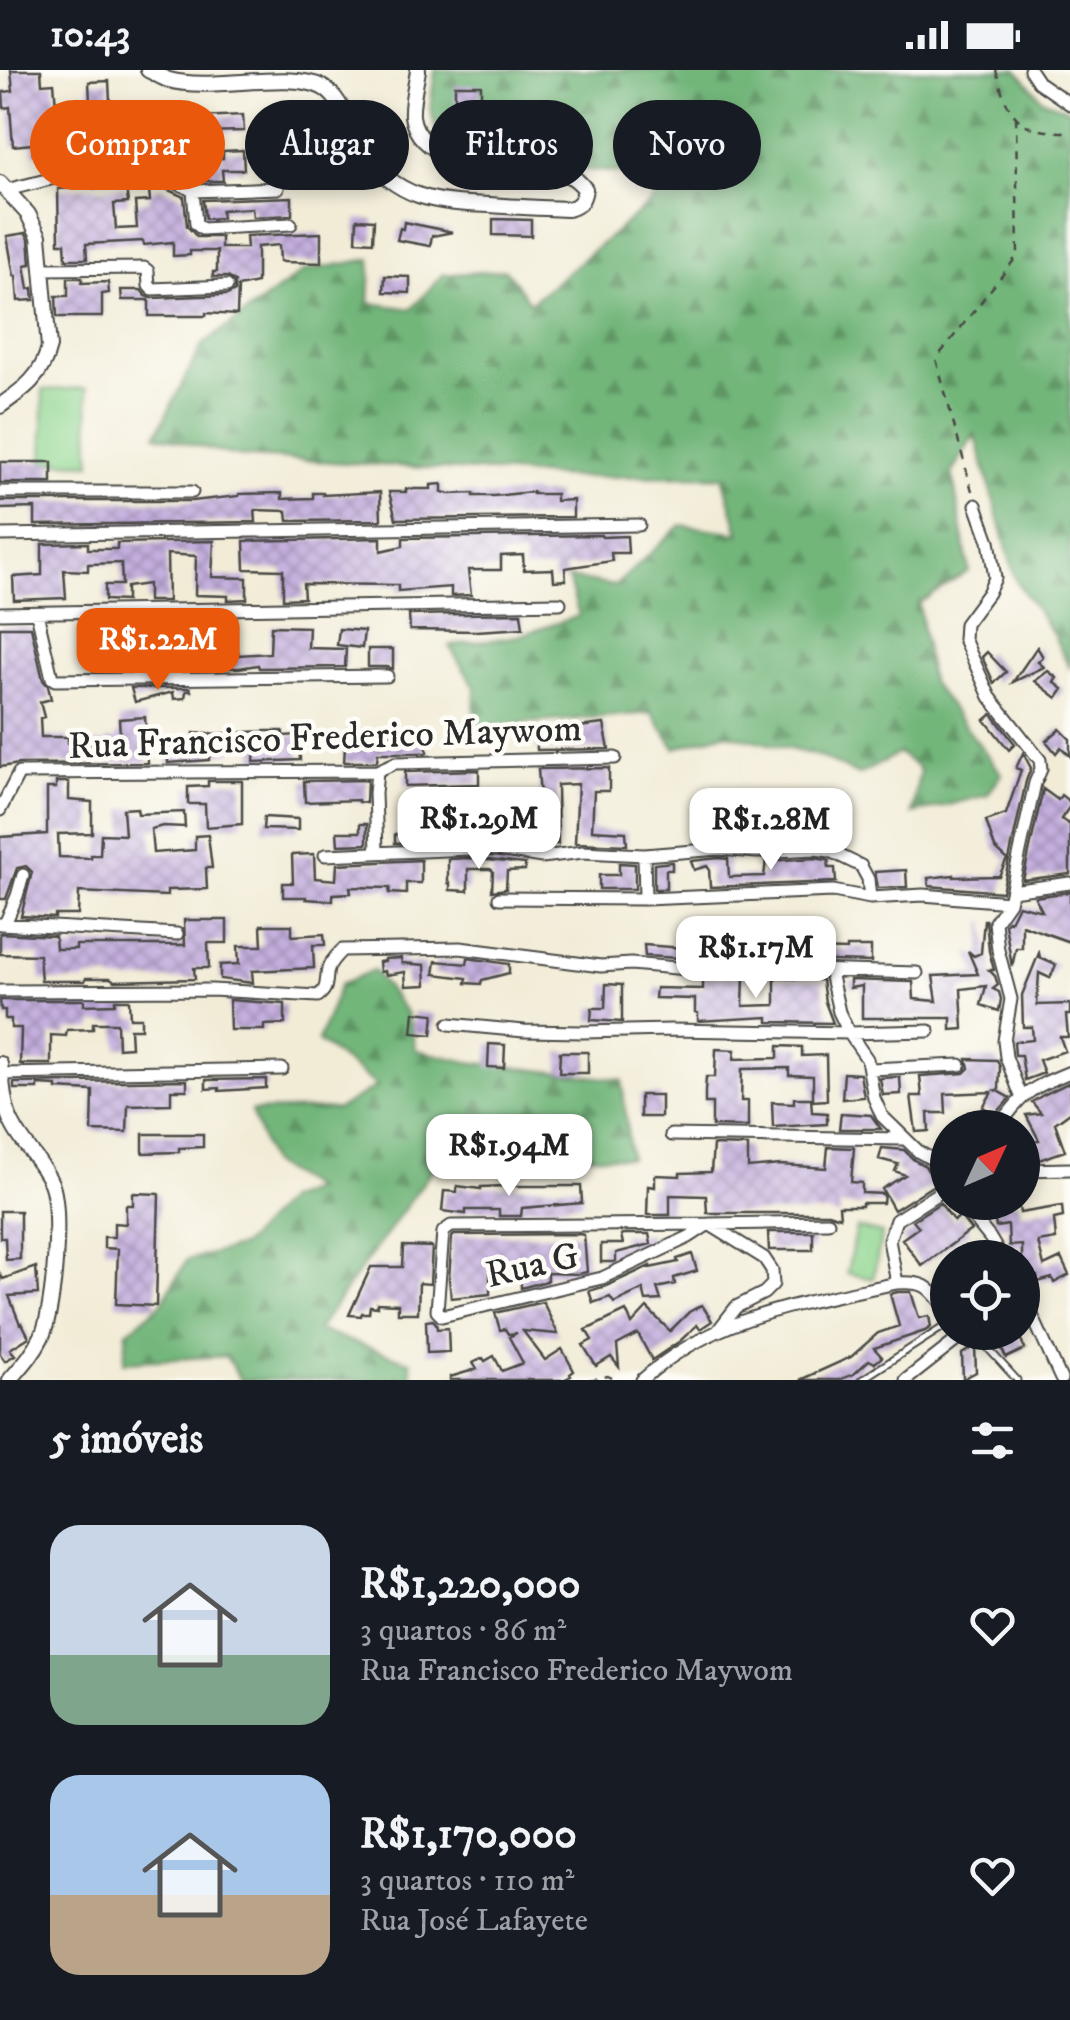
<!DOCTYPE html>
<html lang="pt">
<head>
<meta charset="utf-8">
<style>
	:root { --surface:#171b24; --page:#242831; --text:#f1f3f6; --muted:#9ea1a6; --accent:#ea580c }
	body { margin:0; font-family:"IM FELL DW Pica",serif; background:var(--page); color:var(--text); height:100vh; display:flex; flex-direction:column; font-size:38px; white-space:nowrap }
	* { box-sizing:border-box; margin:0 }
	p { font-size:32px; color:var(--muted) }
	.icon { flex:none; width:55px; height:55px; fill:none; stroke:currentColor; stroke-width:2; stroke-linecap:round; stroke-linejoin:round }
	.map { position:relative; height:1310px; overflow:hidden }
	.panel { display:flex; flex-direction:column; background:var(--surface); flex:1 }
	.panel>* { flex:none }
	.top-card { position:absolute; left:30px; top:30px; width:1010px; height:90px; display:flex; gap:20px }
	.needle { width:65px; rotate:46deg }
	.tools { position:absolute; left:930px; top:1040px; display:grid; gap:20px }
	.tools a { display:grid; place-items:center; width:110px; height:110px; border-radius:50%; background:var(--surface); box-shadow:0 5px 15px #0003; font-size:50px }
	.price { position:absolute; translate:-50% -85px; padding:0 22px; border-radius:20px; background:#fff; color:#222; font-size:32px; line-height:65px; filter:drop-shadow(0 2px 5px #0008) }
	.price::after { content:''; position:absolute; left:50%; top:60px; width:30px; height:22px; margin-left:-15px; background:inherit; clip-path:polygon(0 0,100% 0,50% 100%) }
	.price.current { background:var(--accent); color:#fff }
	ul { padding:0; list-style:none }
	li { display:flex; align-items:center; gap:30px; height:250px; padding:0 50px }
	li span { display:grid; place-items:center; flex:none; width:280px; height:200px; border-radius:30px; color:#555 }
	li>.icon { margin-inline-start:auto }
	span .icon { width:120px; height:120px; fill:#fffc; stroke-width:1 }
	li b { font-size:42px }
	h2 { display:flex; justify-content:space-between; align-items:center; height:120px; padding:0 50px; font-size:42px }
	.tag { padding:0 35px; border-radius:45px; background:var(--surface); box-shadow:0 5px 15px #0003; font-size:35px; line-height:90px }
	.tag.current { background:var(--accent); color:#fff }
	.status { display:flex; justify-content:space-between; align-items:center; height:70px; padding:0 50px; background:var(--surface); direction:ltr }
	.status svg { height:28px; fill:currentColor }
	.map>svg:first-child { display:block }
	.forest { fill:url(#forest-firs); stroke:#4e7052; stroke-width:2.5 }
	.pitch { fill:#8ed58f; stroke:#5c805d; stroke-width:2.5 }
	.building { fill:url(#building-cross-hatch) }
	.lines { fill:none; stroke-linecap:round; stroke-linejoin:round }
	.service-casing { stroke:#494845; stroke-width:9 }
	.minor-casing { stroke:#494845; stroke-width:15 }
	.tertiary-casing { stroke:#494845; stroke-width:18 }
	.path { stroke:#494845; stroke-width:2.5; stroke-dasharray:8 8; stroke-linecap:butt }
	.service { stroke:#fff; stroke-width:5 }
	.minor { stroke:#fff; stroke-width:11 }
	.tertiary { stroke:#fff; stroke-width:14 }
	.labels { text-anchor:middle; stroke-width:9; stroke-linejoin:round; paint-order:stroke }
	.street-label { font-size:38px; fill:#2b2b2b; stroke:#fdfcf7 }
</style>
</head>
<body>
<div class="status"><b>10:43</b><svg viewBox="0 0 49 12"><path d="M0 12V9h3v3zM5 12V6h3v6zM10 12V3h3v9zM15 12V0h3v12zM26 1h20v11H26zM47 4h2v5h-2z"/></svg></div>
<div class="map">
<svg width="1070" height="1310" viewBox="0 0 1070 1310">
	<defs>
		<pattern id="forest-firs" width="22" height="20" patternUnits="userSpaceOnUse" patternTransform="scale(2.5)"><rect width="22" height="20" fill="#72b67a"/><path d="M5 1l3.5 6h-7zM16 11l3.5 6h-7z" fill="#5e9464"/></pattern>
		<pattern id="building-cross-hatch" width="8" height="8" patternUnits="userSpaceOnUse" patternTransform="scale(2.5)"><rect width="8" height="8" fill="#c4afde"/><path d="M0 0l8 8M0 8l8-8" fill="none" stroke="#9f8fb4"/></pattern>
	</defs>
	<rect width="100%" height="100%" fill="#fdfcf7"/>
	<filter id="ink" filterUnits="userSpaceOnUse"><feTurbulence type="fractalNoise" baseFrequency=".01" numOctaves="2"/><feDisplacementMap in="SourceGraphic" scale="20" xChannelSelector="R" yChannelSelector="G"/><feConvolveMatrix kernelMatrix="1 2 1 2 8 2 1 2 1" color-interpolation-filters="sRGB"/></filter>
	<filter id="wash" filterUnits="userSpaceOnUse"><feTurbulence type="fractalNoise" baseFrequency=".0048" numOctaves="4" result="noise"/><feDisplacementMap in="SourceGraphic" scale="40" xChannelSelector="R" yChannelSelector="G"/><feGaussianBlur stdDeviation="2.25" result="paint"/><feColorMatrix in="noise" values="0 0 0 0 0 0 0 0 0 0 0 0 0 0 0 0 0 1.4 0 .05"/><feComposite in="paint" operator="in"/></filter>
	<g filter="url(#wash)">
		<rect width="100%" height="100%" fill="#f2ecd7"/>
		<path class="forest" d="M435 0H1017L1042 29 1070 40V599L1053 564 1016 511 975 364 952 402 969 501 919 533 930 611 1002 704 987 725 912 744 920 699 899 683 859 705 818 686 725 663 675 678 652 643 474 657 475 617 449 576 518 566 579 546 568 508 615 516 681 455 739 463 723 406 574 407 236 386 156 365 202 275 304 201 371 189 369 233 412 239 442 205 506 200 530 233 649 134 672 108 484 89 440 72 430 39Z
			M373 900 407 944 416 980 468 992 622 1010 630 1088 478 1079 443 1085 317 1260 411 1292V1310H240L226 1286 124 1292 127 1262 160 1235 187 1190 242 1176 286 1130 314 1119 270 1093 251 1041 338 1039 377 1016 318 971 340 915Z"/>
		<path class="pitch" d="M87 318 91 393 43 392V320Z
			M856 1158 882 1163 873 1209 847 1203Z"/>
		<g id="blocks">
			<path class="building" d="M11 0H41L42 14 54 13 57 45 69 44 70 53 88 52 89 72 74 73 73 64 52 66 53 83 33 84V74L13 76 10 37 4 38 3 22 13 21Z
				M109 11 110 31 90 32 89 12Z
				M455 15H481V34H455Z
				M129 39 130 60H156V56L180 55 181 73H156V70L119 71V57L104 58 102 41Z
				M243 45 244 61 200 62 199 47Z
				M243 80 244 100H222L223 111H199V89L223 88V81Z
				M94 117 95 119 126 117 128 133 114 134 116 159 137 158 135 132 150 131 149 120 162 117 184 127 187 156 197 167H221V178H247L246 166 321 163V193L284 192 280 191 279 175 257 177V213L238 217 237 245 206 243V246H149V230H122L121 220H141L146 226 152 228 227 225 235 221V212L228 207H213V202H217V181H190V185L173 186V172L144 175 143 171 86 174 87 189H66L65 173H59L58 119Z
				M292 127V145L253 147 252 138 221 140 222 148 205 149 203 130Z
				M357 149 374 150 373 172 356 171Z
				M493 149 531 150V166L493 165Z
				M404 152 453 162 432 166 430 176 397 170 400 158 403 159Z
				M26 163 29 169 31 194 25 195 29 219 33 218 34 230 18 231 16 206H14L7 166Z
				M385 206 410 207V223L384 222Z
				M68 208H82V213L108 212 109 223 102 224V247H57L56 226H68Z
				M0 392H52V413H0Z
				M442 414V422L450 424 474 423V426H493L533 422V424H556V431L573 430V447L396 449 389 422H406V419H431V415Z
				M380 422 381 450 288 451 287 441 255 440 256 452 35 455V438L0 439V431H192L239 426V424L282 423V429L313 428V423H323V425Z
				M601 465 602 467 627 466 628 483H611L612 491 565 498 566 510 554 511 553 499 524 500 523 485 501 486V500H468L471 525 451 526V517L398 521V515L303 514 304 528 283 529V500L245 499 244 471 381 468V481L403 476V468Z
				M214 471 212 507 247 508V529L228 530V526L195 525 196 486 167 484 168 531H148V514L126 517V531L105 530V515H122L121 493 88 494V501L64 500 66 528 14 530 13 507 42 505V474L88 473V479H117V473Z
				M521 543 523 558 476 561 410 560 409 545Z
				M191 549V581L238 582V585L270 583 271 556 309 557 308 578 346 579 345 597 259 598 258 595 239 598 189 597V599H177L176 577 154 576V599L130 600V587H116L115 551Z
				M0 557H31L43 610 48 616 51 629 40 632 44 647 40 648 41 667H68V673H107V670H116V665H120L119 649 145 647 148 693 19 694 0 697Z
				M339 559 364 561 362 578 337 575Z
				M1037 577 1043 587 1038 592 1044 597 1013 612Z
				M368 579H393V599L387 597H368Z
				M987 582 1006 602 994 613 982 587Z
				M1048 601 1057 608 1054 612 1063 619 1057 628 1035 611Z
				M131 618H190L191 621H186L185 628 174 629 173 622 135 632Z
				M992 644 1015 674 1009 680 985 650Z
				M604 654 609 679 537 680 536 662Z
				M1060 659 1070 669V686L1061 677 1056 683 1046 671Z
				M385 660 427 661V683H378L377 691 375 692H344L346 661 385 663Z
				M266 661H283V666L299 665 300 690 254 692 255 676 233 677V682L209 685V690L168 693 167 669H194V663L208 664Z
				M1023 683 1031 698 1026 711 1002 822 929 816 928 808 954 805V807L999 806 1007 789 995 778 986 751 1006 744 1021 700 1016 698Z
				M609 698V721H594L592 760 626 762 627 775 575 773 578 714 557 715 558 774 540 775V760H545L544 727H540L538 699Z
				M479 700V714L405 716V702Z
				M367 710 366 733 358 732V730L305 732 304 711Z
				M208 711H242V754L206 757 205 734H188V717L208 716Z
				M56 712H69V730L92 732V763L58 764 59 787 91 788V785H100L101 764 125 765 123 739 137 738 138 744 184 742 185 757 163 756 151 759 153 783 195 780V766L208 765 212 798H206L207 819 167 820V826L79 822 78 845H55V848L21 846 32 802 26 796 17 798 6 829H0V767L47 764V718H56Z
				M1043 719 1058 730 1061 725 1070 732V736L1061 749 1070 755V804L1023 810Z
				M464 734H480L481 754 434 756 436 771 395 773V764H401L400 745 414 744 413 741 464 736Z
				M264 747 298 749V760L263 759Z
				M817 751 834 754 832 772 814 770Z
				M360 754H367V774L338 775 337 762H360Z
				M314 784 315 808 336 810 337 794 421 790V813H406V824L389 823 390 818 350 817 351 823 333 824V831L306 829V827H283V813H293L292 785Z
				M469 788 525 794V800L507 801 506 819 492 821 493 801 490 799H468V821L450 820V813H448V789Z
				M719 788 728 789 729 807 764 806 766 791 815 788 827 790 829 791 828 798H835L836 812 710 817 709 799 707 796 694 800 691 791Z
				M672 792V800H666V819H654V794Z
				M619 793 635 794V819H599V805H619Z
				M906 800 907 817 878 818 875 802Z
				M1070 822V872L1022 855V878H1016L1012 897 1005 854 1008 850 1010 851 1018 835 1042 841 1035 827Z
				M184 850H227V873H208L209 898H194L195 909 115 911 110 908H86L85 911H41L39 885 0 884V863L55 866 56 879H76V875H185Z
				M984 850H986L989 881 994 900H989L995 906 998 915 993 919 999 922 1001 929 999 941 981 935 986 916 961 919 963 959 951 960V948H862V916L850 918V910L913 912 914 929 937 931 933 906 978 904 968 881 974 886 981 883Z
				M261 855H292V866L324 864 325 875H313L314 898 252 901 253 913 220 909V895L239 894 238 876H262Z
				M644 875 696 879V889L645 886Z
				M747 875 788 878V875L811 876V879L847 880V877H871V892L718 888 719 878H747Z
				M1039 883 1040 888 1056 895 1050 908 1039 903 1037 935 1070 934V945H1066L1068 967H1060L1065 981 1039 990 1044 1003 1025 1010 1021 985H1015L1014 972 1033 970 1032 957H1023L1022 925Z
				M401 888 402 893 425 895 426 915 406 916 405 902 386 905 385 901 380 902 379 892 385 891V889Z
				M468 888 509 894V903L482 910 481 914 466 913 467 908 434 904 436 891 467 894Z
				M703 907H744L743 936 775 935V908L822 910 825 932 833 953 768 952V947L698 951V943L695 942V929L655 928 656 918 703 919Z
				M606 914 622 915V952L591 950 592 938H605Z
				M0 930H84V935L115 934V930H129L130 948H141V959H130L131 977 118 978 117 953H93V959L67 960 66 966 51 965V994H20L21 958H11V949H5V940H1Z
				M229 930 285 934V954L264 955V960H230Z
				M414 942 434 944 432 965 412 963Z
				M489 974 505 975 504 998 488 997Z
				M778 976 802 977V986L826 985 827 1030 813 1031V1006L789 1005V998L742 999 741 1031H748V1057L712 1056V1033H705V1022L706 1007H715L716 979 735 980 734 989 778 988Z
				M560 982H588V1003H559Z
				M967 989 997 990 1000 997 999 1019 996 1020 1010 1028 996 1044 983 1037 992 1022 945 1024 946 1043H928L929 1061 916 1062 911 1026H922L920 1006 964 1003 969 998Z
				M844 1003 860 1004 864 1027 842 1029Z
				M900 1007 901 1024 883 1025 880 1008Z
				M266 1009V1018L219 1021V1018L206 1019V1010Z
				M187 1010V1020H171V1034L128 1035 127 1062 92 1061 93 1021 57 1019V1016L38 1015V1019H14V1013Z
				M1070 1012V1042L1055 1053 1065 1081 1039 1090 1033 1071 1039 1070 1026 1045 1041 1043 1032 1032 1043 1025Z
				M640 1025H661V1047H640Z
				M794 1028H811L812 1042 827 1043V1054L773 1057 772 1032 794 1033Z
				M841 1043 871 1045 881 1059H839Z
				M143 1064H203V1077L179 1078V1082L143 1083Z
				M713 1075 748 1076V1098L781 1095 826 1098 828 1077 854 1078 851 1112 862 1113V1123L884 1124 883 1133H862V1136H839L840 1147 828 1143H707L706 1126 670 1125V1145H647L648 1116 655 1117V1105L680 1106V1103L711 1102Z
				M882 1078 904 1080 914 1090 927 1097 926 1098 937 1113 894 1140 882 1119 905 1105 895 1101 898 1094 879 1089Z
				M457 1116 481 1119V1117L504 1116H581L582 1133 522 1138 521 1146H499V1140H466V1144L442 1141 444 1121 457 1122Z
				M133 1123 159 1124 156 1236 116 1234 118 1179 104 1178V1167H114V1153L126 1154V1135H133Z
				M992 1132H1018L1020 1143 1062 1136 1063 1147 1054 1149 1056 1169 1038 1172 1044 1196 1061 1188 1069 1205 1054 1213 1052 1208 1038 1212 1037 1206 1022 1210V1175L1009 1176 1008 1155 996 1157Z
				M940 1133 954 1151 960 1146 971 1160 922 1196 902 1169 919 1157 913 1150Z
				M0 1141H20V1189L6 1190 5 1168H0Z
				M768 1162H813V1180H769Z
				M579 1164 584 1165 587 1202 578 1204 547 1203V1211L521 1218 520 1194 490 1195V1224L451 1228 449 1208 452 1167 454 1165Z
				M649 1164 651 1174 616 1183V1191L614 1192H601V1174H623L621 1165 624 1164Z
				M403 1176 432 1177 430 1214 419 1213 418 1243H398V1234L377 1233V1237L370 1236 369 1243H362L361 1246 349 1245 371 1197H402Z
				M692 1184 697 1201 674 1208 675 1214 657 1218 661 1230 646 1231 643 1219 614 1233 610 1227 593 1233 589 1221 606 1216 650 1196V1198L678 1192 677 1189Z
				M36 1197 38 1224 9 1226 20 1254 22 1253 29 1267 10 1279 15 1285 5 1291 0 1284V1204L3 1209Z
				M898 1222H911L919 1248 929 1246 931 1257 925 1261 874 1278 882 1287 875 1293 869 1290 854 1304 839 1310H800L851 1287 878 1263 899 1256 890 1224Z
				M543 1232 558 1264 523 1261 545 1290 562 1279 574 1301 570 1304 571 1306 563 1310H450V1307L477 1299 473 1293 483 1288 485 1291 494 1286 502 1301 523 1293 509 1267 517 1263 508 1264 505 1259 500 1260 495 1243Z
				M702 1235 712 1251 700 1259 697 1255 680 1271 652 1290 638 1264 617 1275 619 1297 611 1287 596 1296 583 1275 592 1270 586 1260 626 1241 632 1254 647 1238 670 1261 689 1242Z
				M433 1250 436 1253 437 1259 448 1258 449 1282 427 1283 426 1251Z
				M1003 1262H1017L1025 1279 1006 1288 1001 1277 1006 1275 1002 1268Z
				M975 1276 976 1302 963 1309 962 1284Z"/>
		</g>
	</g>
	<g filter="url(#ink)">
		<use href="#blocks" fill-opacity="0" stroke="#494845" stroke-width="2.5"/>
		<g class="lines">
			<defs>
				<path id="service" d="M973 1262 1017 1310
					M861 1310 948 1254"/>
				<path id="minor" d="M1030 0 1038 12 1070 34
					M6 120C75 104 126 83 193 121
					M193 121 196 154 202 159 291 154
					M193 121 278 118
					M44 199 144 198 148 201 149 216 152 219 227 216
					M0 422H192
					M976 435 989 471 995 508 988 523 965 554 964 569 990 627 1040 690 1041 699 1035 713 1009 832 995 852 998 880 1011 929 1004 971 1006 987 1021 1026
					M0 465 639 455
					M0 543 560 533
					M37 543 52 608 55 610 387 606
					M0 740 19 703 377 701 395 693 615 688
					M377 782 375 723 377 701
					M325 785 469 779 497 780 542 787 583 782 644 785 719 779 757 782 815 779 830 781 861 796 868 809 870 828
					M644 785 645 829
					M1012 821 1070 813
					M499 828 645 829 833 821 870 828 923 825 1009 832
					M0 854 177 864
					M5 854 17 826 23 805
					M830 902 839 942 849 963 867 989 874 1028 882 1046 919 1082 948 1098
					M0 921 212 920 318 926C329 918 325 911 328 899 330 892 337 885 342 880L460 878 601 896 631 894 687 899 705 897 917 903
					M449 954 524 961 583 962 670 960 849 963 929 961
					M870 999 960 995
					M1 1004 282 999
					M998 1058C1023 1022 1031 1018 1070 1002
					M671 1065 903 1069
					M1022 1100 1070 1099
					M961 1132 990 1168 1002 1188
					M897 1213 889 1170 896 1150 948 1117
					M1022 1223 1061 1309
					M719 1259 736 1237 764 1223 773 1214 772 1200 764 1188 709 1154 451 1156 443 1162 437 1241 442 1246 602 1208 689 1167 709 1154 828 1152
					M642 1310C714 1245 805 1233 897 1213 928 1211 929 1218 948 1241
					M906 1310 957 1270 955 1262"/>
				<path id="tertiary" d="M148 0C155 3 162 8 169 10 211 22 286 0 322 17 345 29 348 62 362 81 397 129 435 133 490 135 516 137 541 138 567 139 579 137 583 131 585 119 580 113 575 107 567 105 553 102 536 104 521 103 487 101 417 88 412 46 411 32 416 14 418 0
					M0 113 28 144 39 166 49 277C42 307 24 319 0 336
					M0 994C3 1014 3 1037 13 1055 23 1075 42 1092 51 1113 62 1139 54 1241 42 1266 34 1283 22 1296 10 1310"/>
			</defs>
			<use href="#service" class="service-casing"/>
			<use href="#minor" class="minor-casing"/>
			<use href="#tertiary" class="tertiary-casing"/>
			<path class="path" d="M996 0C1008 48 1019 63 1070 62
				M972 421 936 289 1018 185 1016 46
				M589 1310 608 1306 616 1310"/>
			<use href="#service" class="service"/>
			<use href="#minor" class="minor"/>
			<use href="#tertiary" class="tertiary"/>
		</g>
	</g>
	<g class="labels">
		<g class="street-label">
			<text transform="translate(325 666) rotate(-2)" y="13">Rua Francisco Frederico Maywom</text>
			<text transform="translate(532 1194) rotate(-13)" y="13">Rua G</text>
		</g>
	</g>
</svg>
<div class="tools">
<a><svg class="needle" viewBox="-14 -14 28 28"><path d="M0-13l5 13h-10z" fill="#e53935"/><path d="M0 13l5-13h-10z" fill="#9ea1a6"/></svg></a>
<a><svg class="icon" aria-label="locate" viewBox="0 0 24 24"><circle cx="12" cy="12" r="6"/><path d="M12 2v4M12 18v4M2 12h4M18 12h4"/></svg></a>
</div>
<b class="price current" style="left:158px;top:623px">R$1.22M</b>
<b class="price" style="left:479px;top:802px">R$1.29M</b>
<b class="price" style="left:771px;top:803px">R$1.28M</b>
<b class="price" style="left:756px;top:931px">R$1.17M</b>
<b class="price" style="left:509px;top:1129px">R$1.94M</b>
<div class="top-card">
<a class="tag current">Comprar</a>
<a class="tag">Alugar</a>
<a class="tag">Filtros</a>
<a class="tag">Novo</a>
</div>
</div>
<section class="panel">
<h2>5 imóveis<svg class="icon" aria-label="filters" viewBox="0 0 24 24"><path d="M4 7h16M4 17h16"/><circle cx="9" cy="7" r="2"/><circle cx="15" cy="17" r="2"/></svg></h2>
<ul>
<li><span style="background:linear-gradient(#c9d6e8 65%,#7fa58c 0)"><svg class="icon" aria-label="home" viewBox="0 0 24 24"><path d="M3 11l9-7 9 7M6 9v11h12V9"/></svg></span><div><b>R$1,220,000</b><p>3 quartos · 86 m²</p><p>Rua Francisco Frederico Maywom</p></div><svg class="icon" aria-label="heart" viewBox="0 0 24 24"><path d="M12 20l-8-8c-3-5 5-10 8-4 3-6 11-1 8 4z"/></svg></li>
<li><span style="background:linear-gradient(#a9c7e8 60%,#b9a48a 0)"><svg class="icon" aria-label="home" viewBox="0 0 24 24"><path d="M3 11l9-7 9 7M6 9v11h12V9"/></svg></span><div><b>R$1,170,000</b><p>3 quartos · 110 m²</p><p>Rua José Lafayete</p></div><svg class="icon" aria-label="heart" viewBox="0 0 24 24"><path d="M12 20l-8-8c-3-5 5-10 8-4 3-6 11-1 8 4z"/></svg></li>
</ul>
</section>
</body>
</html>
